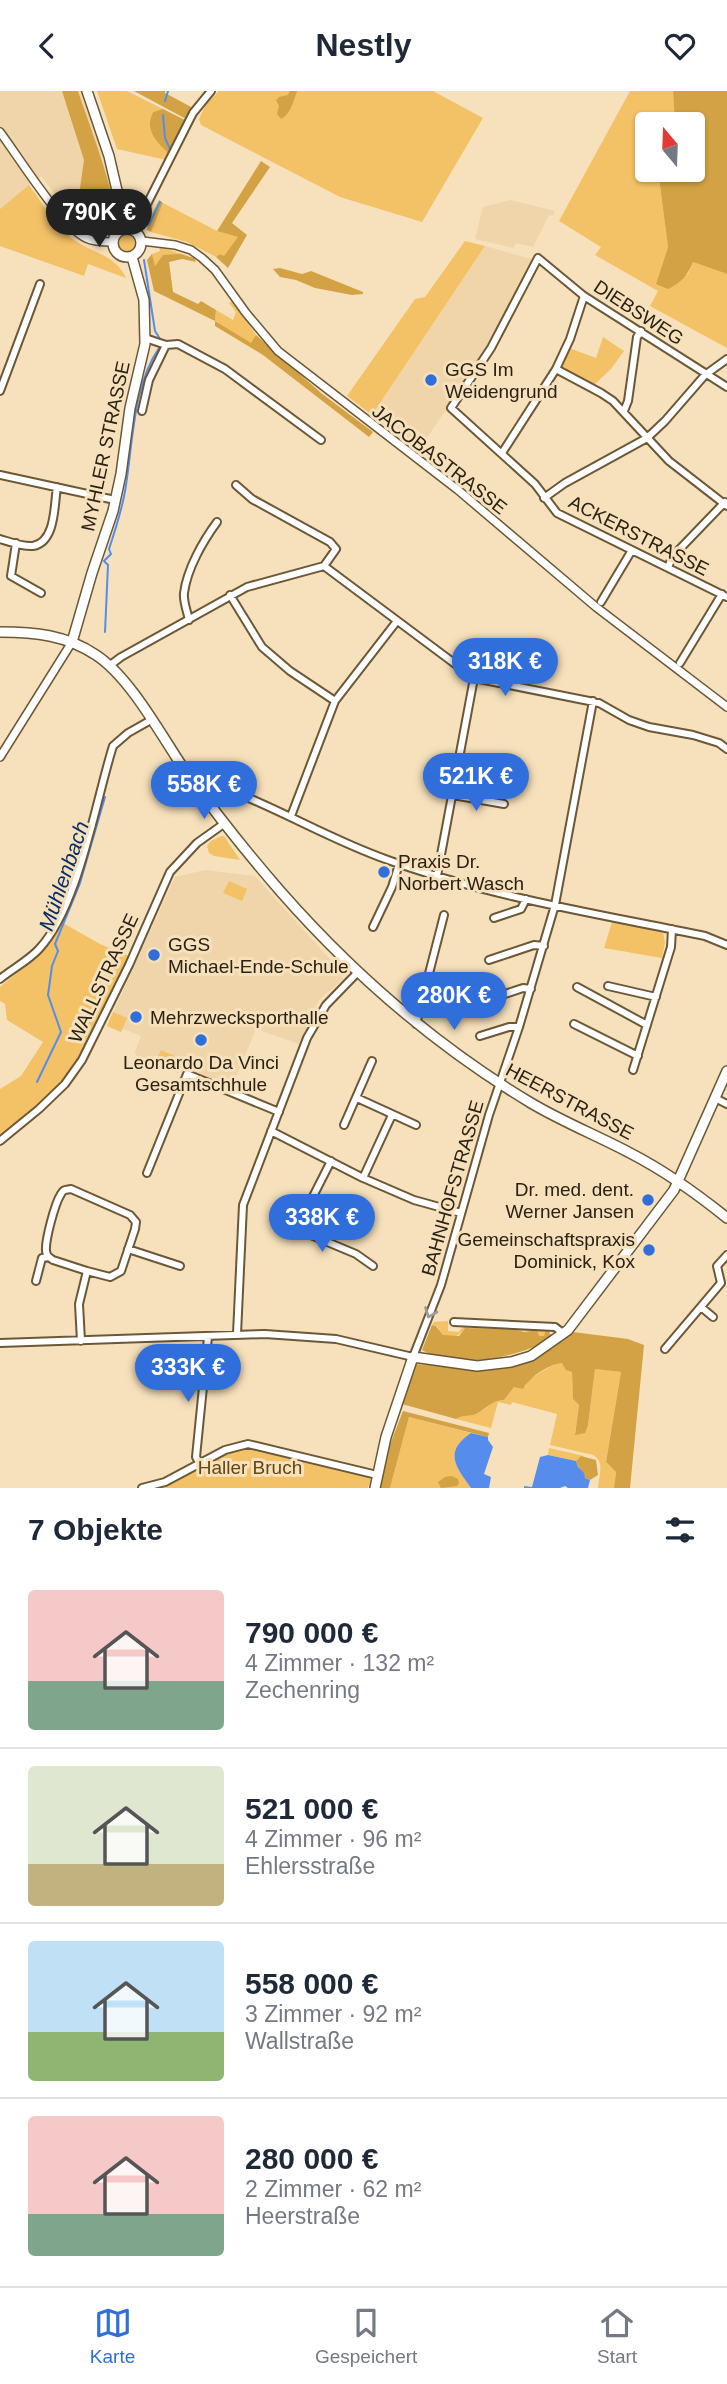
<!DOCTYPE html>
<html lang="de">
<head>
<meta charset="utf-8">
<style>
	:root { --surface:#fff; --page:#f6f6f7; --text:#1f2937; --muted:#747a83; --line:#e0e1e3; --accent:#306edc }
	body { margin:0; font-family:Arial,sans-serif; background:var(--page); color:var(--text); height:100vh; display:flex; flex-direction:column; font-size:26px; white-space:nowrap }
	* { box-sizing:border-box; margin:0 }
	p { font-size:23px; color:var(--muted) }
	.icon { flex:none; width:38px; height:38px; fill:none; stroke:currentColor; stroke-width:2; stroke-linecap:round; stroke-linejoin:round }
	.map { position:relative; height:1397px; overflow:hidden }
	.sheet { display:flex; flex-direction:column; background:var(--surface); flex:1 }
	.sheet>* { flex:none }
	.needle { width:46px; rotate:341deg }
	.controls { position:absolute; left:635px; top:21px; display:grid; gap:14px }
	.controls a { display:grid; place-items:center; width:70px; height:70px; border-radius:7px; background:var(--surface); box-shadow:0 2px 5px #0004; font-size:35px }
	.price { position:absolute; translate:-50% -60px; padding:0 16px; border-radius:24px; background:var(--accent); color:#fff; font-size:23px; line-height:46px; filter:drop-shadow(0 2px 4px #0008) }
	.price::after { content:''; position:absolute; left:50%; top:42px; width:21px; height:16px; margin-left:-10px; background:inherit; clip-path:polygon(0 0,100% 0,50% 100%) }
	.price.active { background:#222; color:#fff }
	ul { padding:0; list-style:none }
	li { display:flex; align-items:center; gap:21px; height:175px; padding:0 28px }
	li+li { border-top:2px solid var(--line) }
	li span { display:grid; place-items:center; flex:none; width:196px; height:140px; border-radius:7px; color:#555 }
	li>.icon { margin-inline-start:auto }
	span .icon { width:84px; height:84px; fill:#fffc; stroke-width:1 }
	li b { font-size:30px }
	h2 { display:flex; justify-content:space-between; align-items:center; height:84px; padding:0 28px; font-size:30px }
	header { display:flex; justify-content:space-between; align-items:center; height:91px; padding:0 28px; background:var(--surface); font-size:32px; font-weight:700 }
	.tabs { display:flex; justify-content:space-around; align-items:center; height:98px; border-top:2px solid var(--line); background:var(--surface); font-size:19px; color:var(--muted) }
	.tabs a { display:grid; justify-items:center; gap:4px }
	.tabs .active { color:var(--accent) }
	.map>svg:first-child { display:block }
	.built { fill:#efd5a9 }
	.green { fill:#f3c166 }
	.forest { fill:#d3a244 }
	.water { fill:#568ded }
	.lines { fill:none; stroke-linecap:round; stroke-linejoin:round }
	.stream { stroke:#568ded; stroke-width:2 }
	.minor-casing { stroke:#6b5837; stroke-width:10 }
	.tertiary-casing { stroke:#6b5837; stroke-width:10 }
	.secondary-casing { stroke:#6b5837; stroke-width:12 }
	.minor { stroke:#fff; stroke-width:6 }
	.tertiary { stroke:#fff; stroke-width:7 }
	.secondary { stroke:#fff; stroke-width:9 }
	.oneway { stroke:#9f9c95 }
	.poi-dot { fill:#306edc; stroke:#f7e1bc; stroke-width:2.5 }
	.labels { text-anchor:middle; stroke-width:6; stroke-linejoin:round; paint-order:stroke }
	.street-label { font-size:19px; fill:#2a2214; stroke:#f7e1bc }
	.poi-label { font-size:19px; fill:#2a2214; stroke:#f7e1bc; text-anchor:start }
	.park-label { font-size:19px; fill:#604714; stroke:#f7e1bc }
	.water-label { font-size:21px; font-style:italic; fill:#0a2c67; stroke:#f7e1bc }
</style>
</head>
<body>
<header><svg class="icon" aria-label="back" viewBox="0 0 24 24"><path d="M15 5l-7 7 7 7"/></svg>Nestly<svg class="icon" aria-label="heart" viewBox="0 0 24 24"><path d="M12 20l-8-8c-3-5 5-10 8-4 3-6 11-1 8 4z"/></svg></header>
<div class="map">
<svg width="727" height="1397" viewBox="0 0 727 1397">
	<rect width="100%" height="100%" fill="#f7e1bc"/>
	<path class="built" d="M0 0H81L109 85 108 91 116 127 114 134 108 139H93L77 132 41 85 0 118Z
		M510 109 555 120 553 125 549 124 533 156 516 152 514 157 475 148 483 116Z
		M485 155 531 168 532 173 491 254 417 361 372 324Z
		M205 779 255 785 336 875 343 888 319 909 299 953 256 938 231 998 184 980 177 982 137 966 135 961 141 945 123 938 121 941 107 935 175 786Z"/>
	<path class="green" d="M97 0H127L163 18 153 21C143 41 159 53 172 66L171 70 117 58Z
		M219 0H433L483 27 422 131 340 106 201 34 199 28 206 13Z
		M630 0H673L675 33H648V79H668L659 87 668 156 656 193 688 183 693 171 727 183V257L650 215 658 200 595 164 601 156 559 130Z
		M29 94C42 112 53 131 70 146 88 161 116 163 126 187L88 173 84 185 0 155V118Z
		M163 112 217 140 239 146 224 166 220 163 216 166 187 151 151 141Z
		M117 152a10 10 0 1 1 20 0a10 10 0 1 1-20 0Z
		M465 150 485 155 372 324 347 305 415 208 425 206Z
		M159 156 189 165 184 164 158 172 154 175 152 163 160 160Z
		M233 210 256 244 251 253 215 230 216 219 233 229 236 221 229 212Z
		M603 246 624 260 611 278 594 294 566 280 562 274 569 257 596 267Z
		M221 745H224L240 769 214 765 209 762 207 755 211 750Z
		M229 790 247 798 242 810 223 802Z
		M612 831 663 840 665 852 662 867 604 857Z
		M63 832 100 853 129 865 95 933V937L71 978 53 1000 33 1020 0 1046V998L21 985 43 951 7 929 5 913 0 910V896L47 856Z
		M294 865 313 873 308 885 289 877Z
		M113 921 127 927 121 941 107 935Z
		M161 959 179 967 175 977 156 970Z
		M448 1230V1240L458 1241 465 1234 535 1237 548 1239 545 1241 544 1245 539 1246 537 1240C513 1241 490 1235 465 1237 458 1246 454 1247 443 1244L437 1235 432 1234 434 1231Z
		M562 1272 572 1281 573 1308 579 1314 575 1343 588 1334 595 1278 621 1281 606 1371 616 1381 614 1397H598C599 1384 605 1371 593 1364L550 1354 557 1323 512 1311 511 1314 498 1311 491 1337 456 1328C464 1323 471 1325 478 1322 489 1317 489 1310 504 1309L514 1296 526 1295 527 1290C537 1284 549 1274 562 1272Z
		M409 1326 471 1342C443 1361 456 1376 471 1397H390Z
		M249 1354 371 1387 368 1397H160L227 1359Z
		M549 1357 584 1365 576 1370 548 1364Z"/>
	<path class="forest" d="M62 0H78C85 22 122 118 115 133L111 134 81 115 80 97 84 69Z
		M134 0H165V2L193 17 188 29Z
		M290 0H297C294 9 290 24 281 28L277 23 279 15 276 9 279 6 288 4Z
		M673 0H727V183L693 171C687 185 682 191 668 198L656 193 668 156 659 87 668 79H693V33H675Z
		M163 18 189 31 172 66C159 53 143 41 153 21Z
		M261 70 270 76 232 132 247 144 228 177 216 166 220 163 224 165 238 146 217 140Z
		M159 109 163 112 151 141 147 139V133Z
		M152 163 155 175 163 164 180 163 194 167 196 171 182 168 169 171 173 201 198 213 201 210 216 219 215 230 251 252 256 244 321 302 373 341 369 346 263 264 215 235V230L154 200 147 169Z
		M280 177 302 183 311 180 363 201V203L352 204 315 197 296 189 280 186 273 178Z
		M432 1234 436 1235 443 1244 459 1245 465 1237 513 1238 524 1241 537 1239 539 1245H544L545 1241 548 1239 552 1246C521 1267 454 1280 422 1259Z
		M573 1241 628 1248 644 1254 630 1397H614L616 1381 606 1371 621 1281 595 1278 588 1334 585 1342 575 1344 579 1314 573 1308 572 1281 566 1279 562 1272C547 1274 530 1286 523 1298L514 1296 504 1309C491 1310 488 1316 478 1322 471 1326 464 1323 456 1328L402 1313 413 1273 478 1277 518 1272Z
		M403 1320 489 1342 488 1346 409 1326 390 1397H379L386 1364Z
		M581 1365 596 1369 598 1384 590 1389 585 1387C582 1381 578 1377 576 1370Z
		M452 1385 458 1388 459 1392 457 1395 441 1397 438 1391 445 1386Z"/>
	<path class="water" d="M471 1342 488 1346V1349L493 1356 484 1383 491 1386 489 1397H471C456 1376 443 1361 471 1342Z
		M548 1364 576 1370 578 1376 584 1382 585 1387 590 1389 588 1397H568L565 1395 560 1397H524V1395L532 1396 540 1366Z"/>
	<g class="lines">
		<path class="stream" d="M165 10 168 0
			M163 24 165 47 171 60
			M149 134 160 111
			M144 169 155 240 162 251
			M105 541 108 474 104 470 111 463 109 458C116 437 123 416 126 394 133 350 133 295 159 257
			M37 991 61 941 48 904 52 875 58 860 55 853 80 792 105 706"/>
		<defs>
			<path id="minor" d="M134 139 193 22 211 0
				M145 247 166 254 178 253 225 278 321 349
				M556 278 601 302 613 310 669 370 727 415
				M727 296 584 205 538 167 491 257 451 317 535 393 557 422 727 506
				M0 300 40 193
				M142 320 149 289 166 254
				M624 320 628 310 637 246 641 240
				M502 362 556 278 570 248 584 205
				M0 384 115 409
				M544 407 565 392 647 347 665 330 705 284 727 268
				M0 448C10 451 23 456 33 455 56 451 54 414 57 396
				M16 452 11 485 41 502
				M324 475 474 587 599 612 629 629 649 636 693 644 719 652 727 658
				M668 477 672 466 725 411
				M230 504 262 556 290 580 335 610
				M601 511 632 459
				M189 529C187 520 183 510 184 502 187 478 203 450 217 431
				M680 572 722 503
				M109 575 121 566 247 496 324 475 336 458 330 451 252 408 236 394
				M459 669 515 678
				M453 704 504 713
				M204 706 220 697 227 698C282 719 333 750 388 769 490 806 599 823 705 845L727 854
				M291 725 335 610 397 530
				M437 785 474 587
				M494 827 521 818 526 808
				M373 836 392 796 399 773
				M489 869 534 854 544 855
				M0 888C12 878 28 870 39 858 79 815 95 712 113 655L128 642 151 629
				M608 895 656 906
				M577 896 647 934
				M475 913 523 897 531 898
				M416 933 444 824
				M574 933 638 965
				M480 945 509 936H519
				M633 979 671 856 672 838
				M357 1007 416 1034
				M715 1007 727 1013
				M344 1034 372 970
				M271 1040 363 1087 414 1109 461 1122
				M0 1050 39 1018 65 993 82 969 129 874 170 781 197 752 225 732
				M147 1082 187 983 279 1021
				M363 1087 392 1024
				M282 1132 356 1163 373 1175
				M297 1137 331 1070
				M128 1158 180 1175
				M36 1190 42 1167 49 1166
				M701 1216 713 1226
				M454 1231 555 1236 564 1243
				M237 1243 243 1114 307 947 326 914 358 881
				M81 1250 79 1213 87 1180 53 1169C49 1166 47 1166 46 1160 45 1149 55 1112 61 1103 64 1098 65 1099 71 1098L130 1124 136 1131 135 1138 121 1180 110 1186 87 1180
				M0 1252 265 1243 336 1248 413 1266 441 1194 489 1024 519 936 555 814 593 610
				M665 1258 721 1192 717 1175 727 1164
				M200 1373 196 1366 208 1246
				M142 1397 165 1391 225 1359 248 1353 377 1384"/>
			<path id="tertiary" d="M0 41C18 65 62 136 86 147 94 151 104 151 113 151
				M142 150 175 154 191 159 202 167 215 179 246 222 278 260 458 399 596 516 727 616
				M0 666 72 551"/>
			<path id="secondary" d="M87 0 109 65 126 138
				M113 152a14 14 0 1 1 28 0a14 14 0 1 1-28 0Z
				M0 541C35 541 66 544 96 564 131 587 162 646 186 681 216 723 248 763 281 801 354 884 436 955 531 1012 563 1031 598 1045 630 1062 665 1080 696 1102 727 1127
				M72 551 92 482 113 420 121 383 130 317 145 253 144 209 132 166
				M375 1397 386 1346 413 1266 477 1275 511 1271 531 1265 568 1239 674 1099 727 980"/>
		</defs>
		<use href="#minor" class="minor-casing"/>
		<use href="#tertiary" class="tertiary-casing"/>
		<use href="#secondary" class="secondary-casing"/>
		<use href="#minor" class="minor"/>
		<use href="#tertiary" class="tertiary"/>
		<use href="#secondary" class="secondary"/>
	</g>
	<defs><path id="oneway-chevron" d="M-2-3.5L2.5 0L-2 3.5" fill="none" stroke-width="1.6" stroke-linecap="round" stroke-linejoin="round" transform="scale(1.75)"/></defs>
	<use class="oneway" href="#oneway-chevron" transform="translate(430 1222) rotate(111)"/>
	<g class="poi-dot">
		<circle cx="431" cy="289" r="7"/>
		<circle cx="384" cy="781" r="7"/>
		<circle cx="154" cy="864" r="7"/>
		<circle cx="136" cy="926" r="7"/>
		<circle cx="201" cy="949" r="7"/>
		<circle cx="648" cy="1109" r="7"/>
		<circle cx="649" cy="1159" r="7"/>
	</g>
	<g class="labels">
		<g class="street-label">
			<text transform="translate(639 221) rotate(33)" y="7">DIEBSWEG</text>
			<text transform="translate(105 355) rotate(-78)" y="7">MYHLER STRASSE</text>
			<text transform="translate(440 368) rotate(38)" y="7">JACOBASTRASSE</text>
			<text transform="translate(639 444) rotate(27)" y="7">ACKERSTRASSE</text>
			<text transform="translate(103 887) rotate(-65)" y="7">WALLSTRASSE</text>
			<text transform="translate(570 1010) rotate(28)" y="7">HEERSTRASSE</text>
			<text transform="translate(452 1097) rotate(-74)" y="7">BAHNHOFSTRASSE</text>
		</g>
		<g class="poi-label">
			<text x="445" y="285">GGS Im<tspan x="445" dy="22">Weidengrund</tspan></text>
			<text x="398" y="777">Praxis Dr.<tspan x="398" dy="22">Norbert Wasch</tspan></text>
			<text x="168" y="860">GGS<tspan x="168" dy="22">Michael-Ende-Schule</tspan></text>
			<text x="150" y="933">Mehrzwecksporthalle</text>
			<text x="201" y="978" text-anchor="middle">Leonardo Da Vinci<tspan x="201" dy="22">Gesamtschhule</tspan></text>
			<text x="634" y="1105" text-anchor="end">Dr. med. dent.<tspan x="634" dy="22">Werner Jansen</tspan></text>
			<text x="635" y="1155" text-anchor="end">Gemeinschaftspraxis<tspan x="635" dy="22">Dominick, Kox</tspan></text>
		</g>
		<g class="park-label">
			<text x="250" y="1383">Haller Bruch</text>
		</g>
		<g class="water-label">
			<text transform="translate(64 785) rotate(-71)" y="7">Mühlenbach</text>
		</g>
	</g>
</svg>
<div class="controls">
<a><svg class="needle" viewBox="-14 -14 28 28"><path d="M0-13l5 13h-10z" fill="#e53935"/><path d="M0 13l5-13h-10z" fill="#747a83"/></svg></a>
</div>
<b class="price active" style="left:99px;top:158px">790K €</b>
<b class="price" style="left:505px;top:607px">318K €</b>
<b class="price" style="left:476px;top:722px">521K €</b>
<b class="price" style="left:204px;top:730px">558K €</b>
<b class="price" style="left:454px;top:941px">280K €</b>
<b class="price" style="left:322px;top:1163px">338K €</b>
<b class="price" style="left:188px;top:1313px">333K €</b>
</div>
<section class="sheet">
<h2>7 Objekte<svg class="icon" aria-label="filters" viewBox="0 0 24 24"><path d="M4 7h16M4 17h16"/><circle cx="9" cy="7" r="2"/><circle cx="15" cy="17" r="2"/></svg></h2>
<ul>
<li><span style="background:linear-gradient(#f6c9c9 65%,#7fa58c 0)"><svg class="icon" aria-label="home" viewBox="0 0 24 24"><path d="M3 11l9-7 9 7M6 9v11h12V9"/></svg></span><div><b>790 000 €</b><p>4 Zimmer · 132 m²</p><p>Zechenring</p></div></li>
<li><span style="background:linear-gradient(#dfe7d0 70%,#c2b280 0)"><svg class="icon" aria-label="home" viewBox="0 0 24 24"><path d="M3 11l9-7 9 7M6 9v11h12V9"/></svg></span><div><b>521 000 €</b><p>4 Zimmer · 96 m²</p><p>Ehlersstraße</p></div></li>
<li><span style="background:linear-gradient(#bfe0f5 65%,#8fb573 0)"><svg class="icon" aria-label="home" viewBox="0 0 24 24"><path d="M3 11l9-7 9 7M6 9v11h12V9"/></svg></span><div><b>558 000 €</b><p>3 Zimmer · 92 m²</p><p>Wallstraße</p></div></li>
<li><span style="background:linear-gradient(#f6c9c9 70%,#7fa58c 0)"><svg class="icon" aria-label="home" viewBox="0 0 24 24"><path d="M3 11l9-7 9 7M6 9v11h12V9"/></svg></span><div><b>280 000 €</b><p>2 Zimmer · 62 m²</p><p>Heerstraße</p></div></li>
</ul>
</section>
<nav class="tabs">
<a class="active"><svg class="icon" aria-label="map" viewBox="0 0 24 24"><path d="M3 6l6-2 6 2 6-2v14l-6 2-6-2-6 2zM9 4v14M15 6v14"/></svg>Karte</a>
<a><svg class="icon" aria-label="saved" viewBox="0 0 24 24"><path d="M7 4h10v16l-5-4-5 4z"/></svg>Gespeichert</a>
<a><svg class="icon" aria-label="home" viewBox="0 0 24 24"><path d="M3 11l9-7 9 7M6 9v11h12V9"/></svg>Start</a>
</nav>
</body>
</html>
